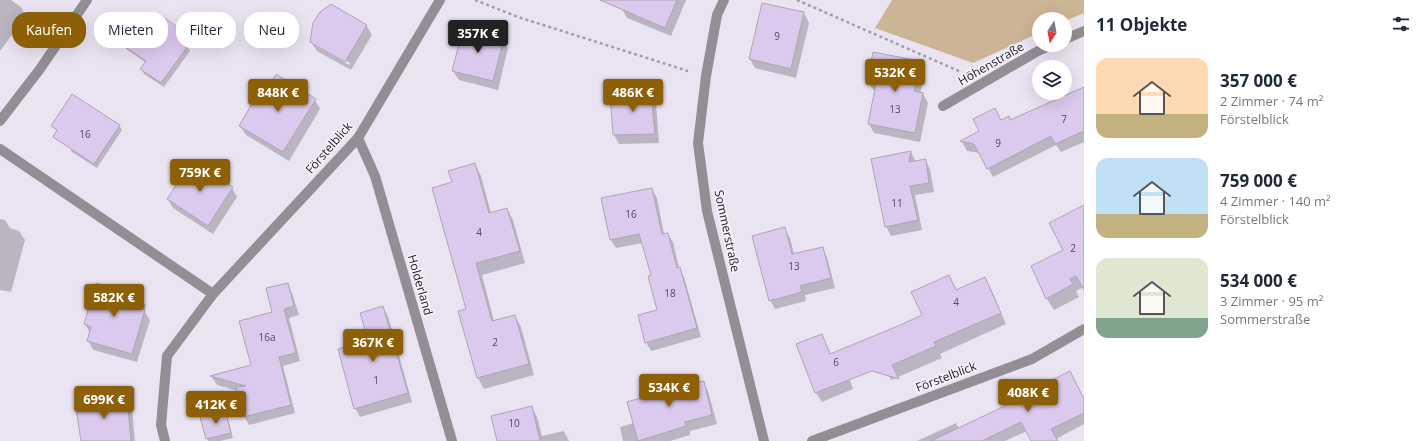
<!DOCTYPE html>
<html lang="de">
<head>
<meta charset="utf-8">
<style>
	:root { --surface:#fff; --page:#f6f6f7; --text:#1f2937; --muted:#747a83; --accent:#8d5f07 }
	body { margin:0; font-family:"Open Sans",sans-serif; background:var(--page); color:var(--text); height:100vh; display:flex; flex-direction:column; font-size:15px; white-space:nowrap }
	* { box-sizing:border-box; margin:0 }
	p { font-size:13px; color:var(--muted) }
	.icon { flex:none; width:22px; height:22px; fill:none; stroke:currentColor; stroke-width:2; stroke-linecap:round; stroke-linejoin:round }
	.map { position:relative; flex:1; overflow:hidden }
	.side { display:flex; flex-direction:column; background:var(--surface); width:340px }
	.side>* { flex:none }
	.banner { position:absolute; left:12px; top:12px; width:380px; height:36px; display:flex; gap:8px }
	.needle { width:26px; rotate:191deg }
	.buttons { position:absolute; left:1032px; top:12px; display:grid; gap:8px }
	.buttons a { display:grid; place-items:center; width:40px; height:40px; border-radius:50%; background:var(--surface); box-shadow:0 4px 16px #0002; font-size:20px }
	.price { position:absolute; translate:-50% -34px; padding:0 9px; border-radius:4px; background:var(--accent); color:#fff; font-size:13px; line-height:26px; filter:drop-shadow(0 1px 2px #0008) }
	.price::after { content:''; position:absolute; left:50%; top:24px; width:12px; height:9px; margin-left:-6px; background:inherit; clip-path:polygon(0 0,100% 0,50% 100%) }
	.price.selected { background:#222; color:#fff }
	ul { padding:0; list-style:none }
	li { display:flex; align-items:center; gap:12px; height:100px; padding:0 12px }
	li span { display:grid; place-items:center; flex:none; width:112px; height:80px; border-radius:12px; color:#555 }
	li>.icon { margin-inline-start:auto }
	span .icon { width:48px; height:48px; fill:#fffc; stroke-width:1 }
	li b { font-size:17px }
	h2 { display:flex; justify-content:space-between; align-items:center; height:48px; padding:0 12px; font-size:17px }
	.tag { padding:0 14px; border-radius:16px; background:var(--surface); box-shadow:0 4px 16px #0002; font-size:14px; line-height:36px }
	.tag.selected { background:var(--accent); color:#fff }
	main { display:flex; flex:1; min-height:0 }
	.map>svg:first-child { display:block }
	.green { fill:#ccb595 }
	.shadow { fill:#0003; fill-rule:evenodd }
	.building { fill:#dbc9ee; stroke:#ada6b4 }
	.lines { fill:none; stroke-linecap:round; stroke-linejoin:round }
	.path { stroke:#a39da9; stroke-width:2.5; stroke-dasharray:3 3; stroke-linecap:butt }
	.minor { stroke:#918e94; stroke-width:10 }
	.labels { text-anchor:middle; stroke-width:3.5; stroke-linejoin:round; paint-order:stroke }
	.number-label { font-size:10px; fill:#524b59 }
	.street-label { font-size:12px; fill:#242127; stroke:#f7f1fd }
</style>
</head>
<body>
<main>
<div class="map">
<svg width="1084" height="441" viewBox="0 0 1084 441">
	<rect width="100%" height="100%" fill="#eae3f2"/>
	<path class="green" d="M892 0H1084V13L1065 21V19H1039V33L973 63 875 28Z"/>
	<path class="shadow" d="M0 0H11L21 7 26 16 0 51Z
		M626 0H686L671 36 627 18 622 9Z
		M762 4 804 13 809 23 796 78 755 68 750 59Z
		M366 25 372 35 351 70 317 51 311 42ZM316 44 350 63 349 65 316 46Z
		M182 32 185 37 181 42 187 46 190 51 164 87 144 74 142 69 146 63 125 48 122 44Z
		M503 38 508 48 498 90 459 80 453 71Z
		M920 62 925 71 920 94H923L928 103 920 142 874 133 869 124 876 91H874L868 82Z
		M1084 89V142L1061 152 1056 145 993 177 980 153 967 151 962 142 1001 121H1010Z
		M650 94 656 103 659 143 619 144 614 135Z
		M315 100 320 109 289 161 246 135 240 126 260 101Z
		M119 125 122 130 97 168 72 152 69 147Z
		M911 152 916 162 925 160 930 169 934 192 915 195 922 230 891 236 886 226Z
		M475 164 481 176 491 213 507 209 513 220 525 263 482 275 494 321 515 316 521 327 534 375 484 389 478 378 459 311 467 309 453 183Z
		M232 188 237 197 213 234 173 208 168 199Z
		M652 189 657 198 664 234H668L673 242 679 268 684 277 701 337 651 351 646 342 658 311 652 276 643 243 616 248 611 240Z
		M1084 206V287L1076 291 1079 297 1054 310 1047 299 1033 267 1064 251Z
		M0 219 5 220 10 228 19 231 25 240 11 292 0 290Z
		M784 228 790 238 794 254 822 248 827 257 835 288 805 295 806 301 775 309 770 300Z
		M949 276 957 290 984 278 991 289 1006 324 940 354 942 358 891 380 884 368 923 315Z
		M287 284 292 293 299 315 289 318 300 361 283 366 295 413 249 425 244 416 238 391 217 385 212 377 252 366 274 312Z
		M141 297 146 306 144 311 150 320 137 362 93 350 88 340 90 333 85 324Z
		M383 307 388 316 412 402 360 417 355 408 370 341Z
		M822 335 831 355 843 361 853 389 822 402 816 393 797 344Z
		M688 379 691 385 703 382 708 391 717 424 690 431V435L670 441H623L620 427 634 423 659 394Z
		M127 398 132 408 135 441H80Z
		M1084 400V424L1056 439 1057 441H1032L1027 431 1005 441H917L956 423 959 429 1013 403Z
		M532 408 537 417 542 436 564 431 569 441H498Z
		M225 411 227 416 233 438 220 441H208L201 418Z"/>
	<path class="building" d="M600 0H677L665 28Z
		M762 3 804 12 791 69 749 59Z
		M331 4 367 25 345 62 310 42 313 23 320 12Z
		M159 14 183 31 178 38 188 46 161 83 140 69 146 61 121 44 134 25 145 33Z
		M463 28 504 38 493 81 452 71Z
		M873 52 920 61 914 91 923 93 915 133 868 124 876 84 867 82Z
		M276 74 316 99 283 152 239 126 256 97 260 100Z
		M645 86 651 93 655 134 613 135 610 95 628 93 633 88Z
		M1084 87V131L1055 144 1051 136 987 169 974 144 960 141 979 131 973 119 995 108 1001 120 1009 116 1010 120Z
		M72 94 120 125 94 164 53 137 57 130 51 126Z
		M911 151 909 162 926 159 929 183 910 186 918 220 885 227 871 159Z
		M192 161 233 187 208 226 167 199Z
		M475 163 489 213 507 208 520 251 476 263 492 321 515 315 529 364 477 378 458 311 466 309 432 188 452 182 448 171Z
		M652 188 662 234 668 233 677 268 680 267 697 328 645 343 638 315 657 310 648 276 651 275 639 234 610 240 601 198Z
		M1084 205V290L1076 276 1070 279 1073 284 1046 299 1031 266 1063 250 1049 223Z
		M785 227 792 254 823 247 831 278 800 286 802 292 769 301 752 236Z
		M949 275 956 290 985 277 1001 313 934 342 936 346 892 365 899 379 872 371 815 393 796 344 822 334 830 354 898 326 922 315 911 292Z
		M96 283 141 296 138 308 145 310 132 354 87 341 91 327 84 324Z
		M288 283 294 306 284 309 296 353 279 357 291 405 243 417 236 387 246 386 210 376 251 365 239 321 272 312 266 288Z
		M383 306 408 393 354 409 338 349 368 340 360 313Z
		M1070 371 1084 399V413L1051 429 1058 441H1031L1021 422 982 441H931L1011 403 1010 401Z
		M688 378 690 384 704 381 712 415 685 422 686 426 638 441 627 402 658 393 659 385Z
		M127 397 131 441H81L75 402Z
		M532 406 540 441H497L491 416Z
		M225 410 231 433 206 439 200 417Z"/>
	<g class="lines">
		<path class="path" d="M475 0 518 17 688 71
			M797 0 961 72"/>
		<path class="minor" d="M724 0 717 15 706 76 698 143 707 211 764 441
			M1065 39 1084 31
			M943 106 1038 51 1052 45
			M0 121 40 69 87 0
			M358 138 375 176 452 441
			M0 149 213 294
			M165 441 161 425 167 356 213 294 358 138 440 0
			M812 441 1032 359 1084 329"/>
	</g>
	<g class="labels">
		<g class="number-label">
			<text x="777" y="40">9</text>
			<text x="895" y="113">13</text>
			<text x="1064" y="123">7</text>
			<text x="85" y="138">16</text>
			<text x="998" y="147">9</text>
			<text x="897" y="207">11</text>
			<text x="631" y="218">16</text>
			<text x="479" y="236">4</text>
			<text x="1073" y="252">2</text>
			<text x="794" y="270">13</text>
			<text x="670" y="297">18</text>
			<text x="956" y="306">4</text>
			<text x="267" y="341">16a</text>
			<text x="495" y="346">2</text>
			<text x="836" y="366">6</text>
			<text x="376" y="384">1</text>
			<text x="514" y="427">10</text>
		</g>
		<g class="street-label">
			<text transform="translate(991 64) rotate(-30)" y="4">Höhenstraße</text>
			<text transform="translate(329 148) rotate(-49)" y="4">Förstelblick</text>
			<text transform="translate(727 231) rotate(78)" y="4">Sommerstraße</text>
			<text transform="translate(420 285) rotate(74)" y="4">Holderland</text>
			<text transform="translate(946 377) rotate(-21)" y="4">Förstelblick</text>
		</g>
	</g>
</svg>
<div class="buttons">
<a><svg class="needle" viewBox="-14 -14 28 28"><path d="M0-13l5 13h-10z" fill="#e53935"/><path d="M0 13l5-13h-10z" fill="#747a83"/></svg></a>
<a><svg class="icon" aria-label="layers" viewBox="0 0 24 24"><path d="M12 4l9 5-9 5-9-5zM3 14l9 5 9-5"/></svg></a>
</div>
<b class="price selected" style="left:478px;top:54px">357K €</b>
<b class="price" style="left:895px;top:93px">532K €</b>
<b class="price" style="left:278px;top:113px">848K €</b>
<b class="price" style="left:633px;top:113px">486K €</b>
<b class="price" style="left:200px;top:193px">759K €</b>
<b class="price" style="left:114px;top:318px">582K €</b>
<b class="price" style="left:373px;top:363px">367K €</b>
<b class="price" style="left:669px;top:408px">534K €</b>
<b class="price" style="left:1028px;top:413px">408K €</b>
<b class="price" style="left:104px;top:420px">699K €</b>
<b class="price" style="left:216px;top:425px">412K €</b>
<div class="banner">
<a class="tag selected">Kaufen</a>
<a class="tag">Mieten</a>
<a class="tag">Filter</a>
<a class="tag">Neu</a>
</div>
</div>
<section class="side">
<h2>11 Objekte<svg class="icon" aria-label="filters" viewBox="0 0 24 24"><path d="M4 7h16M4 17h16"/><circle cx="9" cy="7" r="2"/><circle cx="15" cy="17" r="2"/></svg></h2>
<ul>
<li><span style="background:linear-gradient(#ffd9b3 70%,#c2b280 0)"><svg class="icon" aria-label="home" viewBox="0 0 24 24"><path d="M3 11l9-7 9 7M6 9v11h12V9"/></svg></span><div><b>357 000 €</b><p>2 Zimmer · 74 m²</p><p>Förstelblick</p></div></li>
<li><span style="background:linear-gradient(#bfe0f5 70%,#c2b280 0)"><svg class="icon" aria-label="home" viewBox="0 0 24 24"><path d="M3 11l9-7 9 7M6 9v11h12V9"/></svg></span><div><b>759 000 €</b><p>4 Zimmer · 140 m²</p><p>Förstelblick</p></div></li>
<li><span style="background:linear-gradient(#dfe7d0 75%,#7fa58c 0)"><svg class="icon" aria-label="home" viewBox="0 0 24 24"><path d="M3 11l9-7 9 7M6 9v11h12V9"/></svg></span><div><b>534 000 €</b><p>3 Zimmer · 95 m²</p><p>Sommerstraße</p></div></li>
</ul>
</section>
</main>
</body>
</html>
